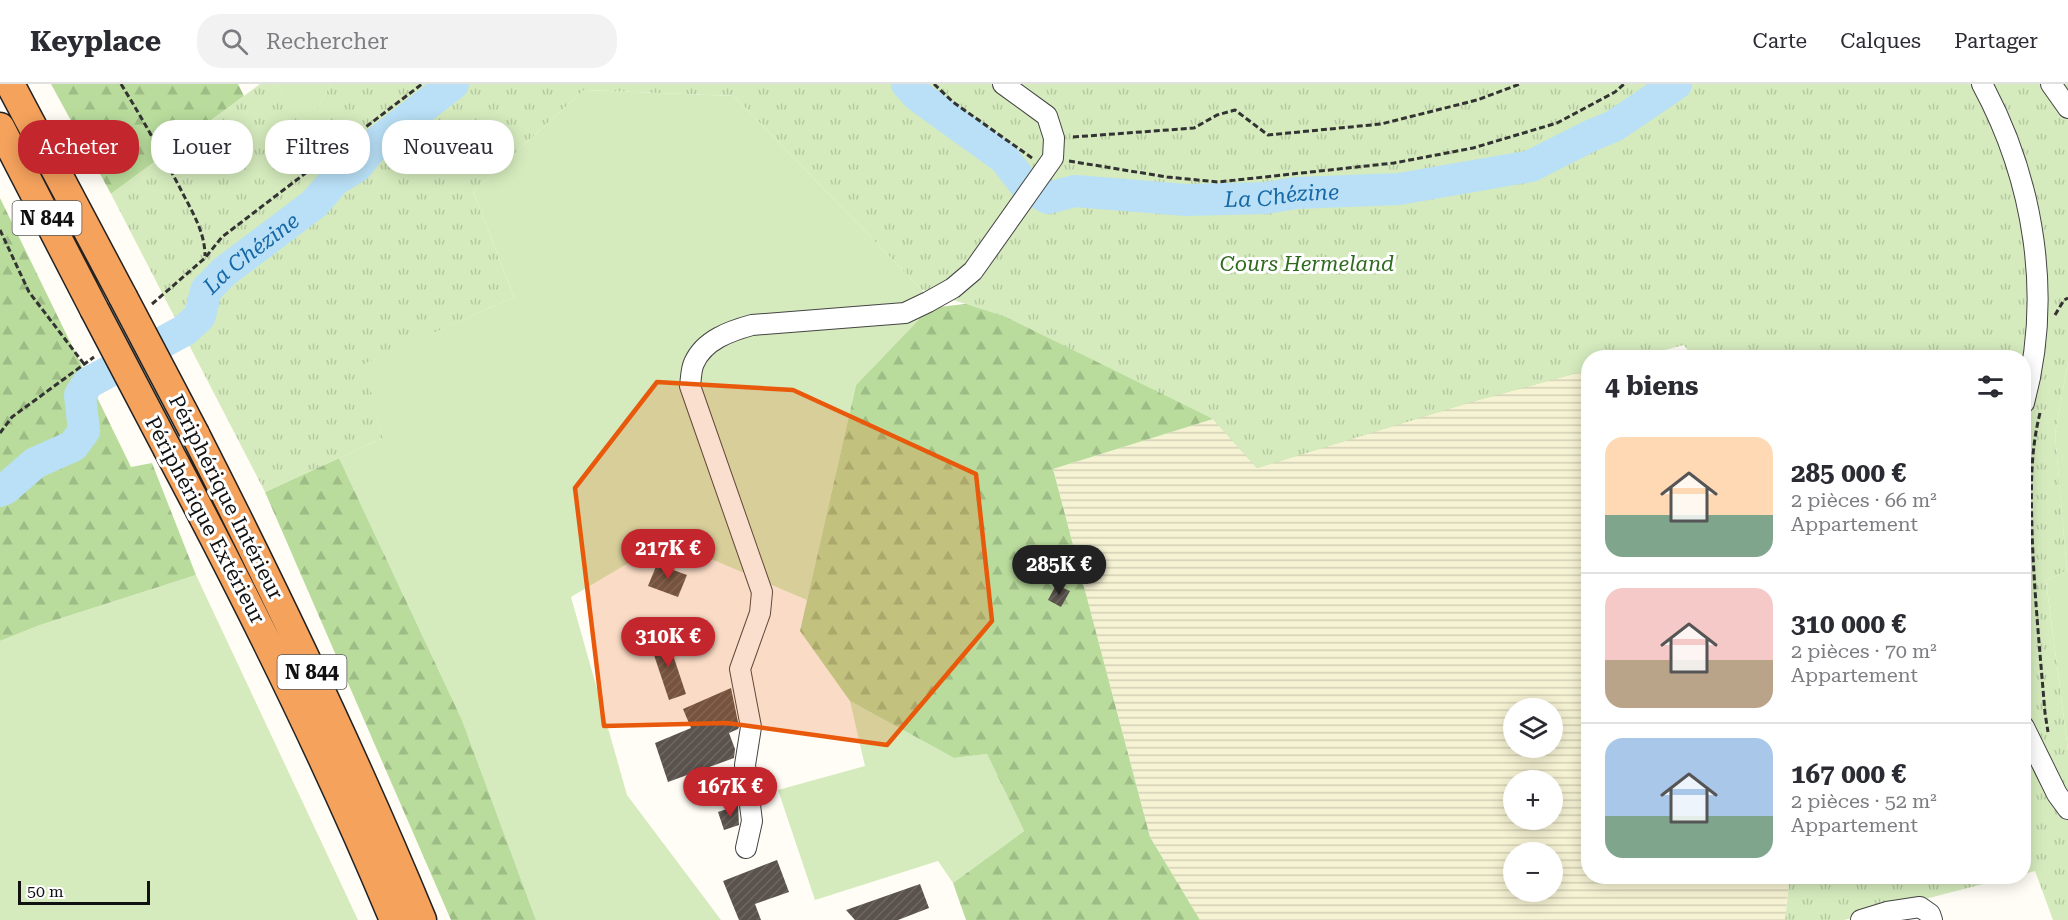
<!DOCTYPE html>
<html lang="fr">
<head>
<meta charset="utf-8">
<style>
	:root { --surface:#fff; --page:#f2f2f3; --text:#2b2b33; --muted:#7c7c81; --line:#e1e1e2; --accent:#c4262e }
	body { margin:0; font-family:"Roboto Serif",serif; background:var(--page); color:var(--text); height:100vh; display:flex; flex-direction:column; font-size:22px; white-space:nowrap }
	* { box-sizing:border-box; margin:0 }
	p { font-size:20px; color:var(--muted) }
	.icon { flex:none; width:33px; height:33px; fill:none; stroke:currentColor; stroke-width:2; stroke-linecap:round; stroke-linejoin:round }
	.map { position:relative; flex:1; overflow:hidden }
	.drawer { position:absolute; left:1581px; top:266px; width:450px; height:534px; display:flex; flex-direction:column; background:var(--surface); border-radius:24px; box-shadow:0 3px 15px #0003 }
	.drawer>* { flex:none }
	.banner { position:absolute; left:18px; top:36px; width:570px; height:54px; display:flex; gap:12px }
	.fabs { position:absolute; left:1503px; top:614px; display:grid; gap:12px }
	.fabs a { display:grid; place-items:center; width:60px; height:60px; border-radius:50%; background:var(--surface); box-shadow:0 3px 15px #0003; font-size:30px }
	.scale { position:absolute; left:18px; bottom:15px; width:132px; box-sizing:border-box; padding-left:6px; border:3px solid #111; border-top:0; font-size:16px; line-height:21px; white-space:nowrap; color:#111; -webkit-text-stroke:4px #fff; paint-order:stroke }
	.price { position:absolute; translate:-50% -51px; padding:0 14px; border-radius:21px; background:var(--accent); color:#fff; font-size:20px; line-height:39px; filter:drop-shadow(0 2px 3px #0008) }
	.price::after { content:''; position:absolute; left:50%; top:36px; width:18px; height:14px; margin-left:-9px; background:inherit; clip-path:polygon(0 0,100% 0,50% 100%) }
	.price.on { background:#222; color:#fff }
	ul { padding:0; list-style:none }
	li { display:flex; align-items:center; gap:18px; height:150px; padding:0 24px }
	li+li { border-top:2px solid var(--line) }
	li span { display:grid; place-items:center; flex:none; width:168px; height:120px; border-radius:18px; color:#555 }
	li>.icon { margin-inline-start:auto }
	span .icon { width:72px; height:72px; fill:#fffc; stroke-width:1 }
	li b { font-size:26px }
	h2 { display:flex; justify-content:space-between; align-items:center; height:72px; padding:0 24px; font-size:26px }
	.chip { padding:0 21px; border-radius:24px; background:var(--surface); box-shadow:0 3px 15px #0003; font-size:21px; line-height:54px }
	.chip.on { background:var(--accent); color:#fff }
	header { display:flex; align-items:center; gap:36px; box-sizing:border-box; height:84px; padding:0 30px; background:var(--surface); border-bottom:2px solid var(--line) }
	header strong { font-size:28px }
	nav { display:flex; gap:33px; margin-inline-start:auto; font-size:21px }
	.search { width:420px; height:54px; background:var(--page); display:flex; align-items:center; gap:15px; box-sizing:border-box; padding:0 21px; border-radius:24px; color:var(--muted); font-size:22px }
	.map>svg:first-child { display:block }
	.farmland { fill:url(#farmland-rules); fill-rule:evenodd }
	.grass { fill:#d5ebbd }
	.forest { fill:url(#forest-firs) }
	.park { fill:url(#park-tufts) }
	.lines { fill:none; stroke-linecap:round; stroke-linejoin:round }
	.river { stroke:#b9e0f7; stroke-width:32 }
	.building { fill:url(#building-hatch) }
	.minor-casing { stroke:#444; stroke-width:22 }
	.highway-casing { stroke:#222; stroke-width:31 }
	.path { stroke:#333; stroke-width:3; stroke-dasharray:6 3; stroke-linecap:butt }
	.minor { stroke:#fff; stroke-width:20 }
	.highway { stroke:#f5a25d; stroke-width:28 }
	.highway-bridge-casing { stroke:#222; stroke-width:31; stroke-linecap:butt }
	.highway-bridge { stroke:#f5a25d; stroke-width:28 }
	.marked { fill:#e8590c; fill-opacity:0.2; stroke:#e8590c; stroke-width:4.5; stroke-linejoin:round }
	.labels { text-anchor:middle; stroke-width:6; stroke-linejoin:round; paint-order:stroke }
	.shield { fill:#fff; stroke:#585858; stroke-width:1.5 }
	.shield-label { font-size:20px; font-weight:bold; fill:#111 }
	.park-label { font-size:21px; font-style:italic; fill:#2f6b1f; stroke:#fff }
	.street-label { font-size:21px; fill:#111; stroke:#fff }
	.water-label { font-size:22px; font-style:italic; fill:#1768a6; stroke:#fff }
</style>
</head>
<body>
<header>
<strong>Keyplace</strong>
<div class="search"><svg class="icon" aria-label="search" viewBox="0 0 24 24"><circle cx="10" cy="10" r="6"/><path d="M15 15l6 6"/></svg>Rechercher</div>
<nav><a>Carte</a><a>Calques</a><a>Partager</a></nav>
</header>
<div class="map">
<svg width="2068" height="836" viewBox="0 0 2068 836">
	<defs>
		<pattern id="farmland-rules" width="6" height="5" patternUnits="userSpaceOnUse" patternTransform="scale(1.5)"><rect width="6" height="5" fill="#f6f3d4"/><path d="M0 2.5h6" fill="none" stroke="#d2cfb5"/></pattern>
		<pattern id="forest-firs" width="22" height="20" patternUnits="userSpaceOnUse" patternTransform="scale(1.5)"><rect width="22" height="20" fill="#b9dc9c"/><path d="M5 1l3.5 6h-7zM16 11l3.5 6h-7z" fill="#9ebc85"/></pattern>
		<pattern id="park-tufts" width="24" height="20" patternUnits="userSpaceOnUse" patternTransform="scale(1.5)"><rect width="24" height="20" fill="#d5ebbd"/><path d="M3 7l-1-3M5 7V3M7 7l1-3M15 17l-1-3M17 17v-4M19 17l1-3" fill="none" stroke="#b6c8a1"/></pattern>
		<pattern id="building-hatch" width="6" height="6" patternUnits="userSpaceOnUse" patternTransform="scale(1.5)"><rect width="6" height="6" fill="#5a524d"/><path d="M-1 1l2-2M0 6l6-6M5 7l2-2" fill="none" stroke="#6d6662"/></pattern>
	</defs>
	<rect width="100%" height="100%" fill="#fffdf5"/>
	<path class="farmland" d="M1588 286V792H1790L1785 836H1200L1150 753 1053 385 1213 335 1471 317ZM1514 624H1552V663H1514ZM1514 696H1552V735H1514ZM1514 768H1552V807H1514Z"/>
	<path class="grass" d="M276 0H331L306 46Z
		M584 6 734 12 922 206 930 224 856 301 807 516 667 456 571 513 627 711 721 836H536L462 636 339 374 383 354 363 280 514 213 473 107Z
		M2068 278V666L2046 497 2067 486 2055 350Z
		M196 491 358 836H0V557L40 541Z
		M850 617 954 674 987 670 1024 747 953 799 938 777 815 816 778 706 865 682Z"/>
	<path class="forest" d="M51 0H238L244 12 111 110Z
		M0 114 131 383 152 379 196 491 40 541 0 557Z
		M1130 201 1639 273H1588V286L1471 318 1257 384 1213 335 1053 385 1150 753 1200 836H966L953 799 1024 747 987 670 954 674 850 617 800 547 856 301 930 224Z
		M339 374 462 636 536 836H451L265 408Z"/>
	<path class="park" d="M260 0H276L306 45 331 0H2068V278L2055 350 2067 486 2046 497 2068 666V836H2053L2035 787 2024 790V273H1692L1684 261 1639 273H1588V286L1471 318 1257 384 1213 335 1006 233 922 206 734 12 584 6 473 107 514 213 364 280 383 354 265 408 111 110Z
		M1790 792H2014L1844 836H1785Z"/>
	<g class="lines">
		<g class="river">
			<path id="s1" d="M907 0 918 12 1004 74 1025 101 1048 114 1075 107 1186 116 1265 114 1296 109 1399 105 1531 82 1590 52 1614 42 1676 0"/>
			<path id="s2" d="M0 407 5 405 35 379 73 362 84 347 80 311 88 299 185 246 200 232 206 206 225 187 314 120 335 96 356 83 375 60 453 0"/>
		</g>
	</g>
	<path class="building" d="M657 480 687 491 678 513 648 502Z
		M1056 501 1070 507 1061 523 1048 516Z
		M667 553 686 610 669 616 650 559Z
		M731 604 739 643 738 645 729 649 735 665 734 674 668 698 655 659 691 644 683 625Z
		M738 721 739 741 724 746 718 728Z
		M777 776 789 808 755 820 761 836H739L723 797Z
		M920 800 929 824 898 836H855L846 826Z"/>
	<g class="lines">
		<defs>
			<path id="minor" d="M1982 0C2034 96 2053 212 2024 319
				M2051 0 2068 24
				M2024 643 2057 710 2068 725
				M746 764 752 737 745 681 751 643 740 585 760 529 762 508 690 302C691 295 691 285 694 279 704 256 730 247 752 241L905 229 928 218 953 204 973 187 1053 74 1054 54 1047 32 1003 0
				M1861 836 1887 828 1920 823 1930 830 1932 836"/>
			<path id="highway" d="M10 0 123 213
				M0 43 94 225
				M195 350C276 509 354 671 422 836
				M168 366C250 520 327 675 394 836"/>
		</defs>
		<use href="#minor" class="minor-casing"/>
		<use href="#highway" class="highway-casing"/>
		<path class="path" d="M121 0C142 34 161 68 180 104 191 126 205 147 205 172
			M934 0 953 18 1032 74
			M1073 53 1194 44 1217 31 1235 26 1268 51 1381 40 1477 16 1520 0
			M1069 77 1167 93 1218 98 1394 79 1473 64 1557 39 1615 8 1624 0
			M0 146 29 208 84 280
			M152 220 205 174 222 153 422 0
			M2055 231 2064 216 2068 214
			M2040 329C2030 369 2031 406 2032 447 2034 508 2040 568 2045 629L2048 648
			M0 349 12 333 94 273"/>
		<use href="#minor" class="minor"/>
		<use href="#highway" class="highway"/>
		<defs>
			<path id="highway-bridge" d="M123 213 195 350
				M94 225 168 366"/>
		</defs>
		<use href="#highway-bridge" class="highway-bridge-casing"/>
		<use href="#highway-bridge" class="highway-bridge"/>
	</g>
	<path class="marked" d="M657 298 793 306 976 390 992 537 887 661 727 639 604 642 575 404Z"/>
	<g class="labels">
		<g class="shield">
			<rect x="12.5" y="117" width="69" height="34" rx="4.5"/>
			<rect x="277.5" y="571" width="69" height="34" rx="4.5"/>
		</g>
		<g class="shield-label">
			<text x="47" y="141">N 844</text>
			<text x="312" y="595">N 844</text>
		</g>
		<g class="park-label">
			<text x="1307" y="187">Cours Hermeland</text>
		</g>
		<g class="street-label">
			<text transform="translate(226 413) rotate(63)" y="7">Périphérique Intérieur</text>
			<text transform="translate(205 436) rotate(62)" y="7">Périphérique Extérieur</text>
		</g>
		<g class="water-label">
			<text dy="8" stroke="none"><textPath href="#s1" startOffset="418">La Chézine</textPath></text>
			<text dy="8" stroke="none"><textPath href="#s2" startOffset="372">La Chézine</textPath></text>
		</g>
	</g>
</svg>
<div class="fabs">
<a><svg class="icon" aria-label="layers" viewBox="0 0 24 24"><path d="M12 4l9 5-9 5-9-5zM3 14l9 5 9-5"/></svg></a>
<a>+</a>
<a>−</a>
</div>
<div class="scale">50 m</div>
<b class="price" style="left:668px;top:496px">217K €</b>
<b class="price on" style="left:1059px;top:512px">285K €</b>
<b class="price" style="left:668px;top:584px">310K €</b>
<b class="price" style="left:730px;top:734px">167K €</b>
<div class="banner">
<a class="chip on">Acheter</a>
<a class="chip">Louer</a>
<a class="chip">Filtres</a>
<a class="chip">Nouveau</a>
</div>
<section class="drawer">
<h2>4 biens<svg class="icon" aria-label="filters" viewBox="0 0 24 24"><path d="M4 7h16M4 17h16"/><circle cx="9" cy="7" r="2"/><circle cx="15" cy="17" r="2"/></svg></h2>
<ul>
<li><span style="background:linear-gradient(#ffd9b3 65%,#7fa58c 0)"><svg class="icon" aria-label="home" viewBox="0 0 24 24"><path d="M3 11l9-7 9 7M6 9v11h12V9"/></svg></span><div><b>285 000 €</b><p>2 pièces · 66 m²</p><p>Appartement</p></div></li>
<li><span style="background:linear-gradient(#f6c9c9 60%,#b9a48a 0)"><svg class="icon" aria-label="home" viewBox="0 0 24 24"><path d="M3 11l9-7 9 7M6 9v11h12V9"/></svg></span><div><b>310 000 €</b><p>2 pièces · 70 m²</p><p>Appartement</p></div></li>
<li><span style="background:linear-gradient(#a9c7e8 65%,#7fa58c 0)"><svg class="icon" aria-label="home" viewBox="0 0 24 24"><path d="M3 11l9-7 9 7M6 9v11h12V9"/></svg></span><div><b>167 000 €</b><p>2 pièces · 52 m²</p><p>Appartement</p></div></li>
</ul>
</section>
</div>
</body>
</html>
